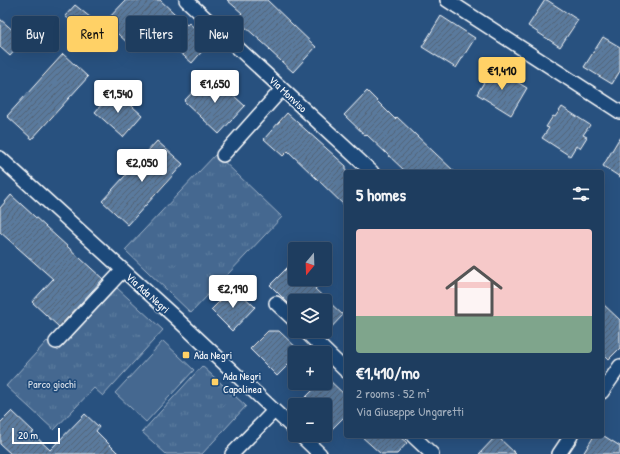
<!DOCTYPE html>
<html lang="en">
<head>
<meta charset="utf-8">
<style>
	:root { --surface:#1e3d5f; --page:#264465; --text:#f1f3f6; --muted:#a1aebd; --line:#3c5674; --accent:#ffd166 }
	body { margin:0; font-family:"Patrick Hand",sans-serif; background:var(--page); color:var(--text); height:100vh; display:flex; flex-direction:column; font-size:15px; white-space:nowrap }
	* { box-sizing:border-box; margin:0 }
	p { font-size:13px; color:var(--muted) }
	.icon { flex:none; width:22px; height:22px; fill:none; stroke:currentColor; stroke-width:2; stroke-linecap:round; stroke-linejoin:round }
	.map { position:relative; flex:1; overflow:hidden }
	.panel { position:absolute; left:344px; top:170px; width:260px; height:268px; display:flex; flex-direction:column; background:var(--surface); border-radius:4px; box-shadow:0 4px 16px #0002,0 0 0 1px var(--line) }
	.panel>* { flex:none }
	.top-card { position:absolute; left:12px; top:16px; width:272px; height:36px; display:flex; gap:8px }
	.needle { width:26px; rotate:199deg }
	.buttons { position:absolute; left:288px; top:242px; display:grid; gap:8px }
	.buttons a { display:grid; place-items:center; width:44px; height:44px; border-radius:4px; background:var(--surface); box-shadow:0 4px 16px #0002,0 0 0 1px var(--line); font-size:20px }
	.scale { position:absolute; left:12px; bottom:10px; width:48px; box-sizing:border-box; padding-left:4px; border:2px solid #fff; border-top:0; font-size:11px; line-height:14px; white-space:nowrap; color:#fff; -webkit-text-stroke:3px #1f4a7a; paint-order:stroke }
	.price { position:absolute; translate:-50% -34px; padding:0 9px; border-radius:4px; background:#fff; color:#222; font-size:13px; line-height:26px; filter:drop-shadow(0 1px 2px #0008) }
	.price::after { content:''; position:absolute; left:50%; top:24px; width:12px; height:9px; margin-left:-6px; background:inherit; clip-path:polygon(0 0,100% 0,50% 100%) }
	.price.active { background:var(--accent); color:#111 }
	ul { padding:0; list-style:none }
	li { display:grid; align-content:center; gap:8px; height:212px; padding:0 12px }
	li span { display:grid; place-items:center; height:124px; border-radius:4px; color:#555 }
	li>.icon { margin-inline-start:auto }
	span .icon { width:72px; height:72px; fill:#fffc; stroke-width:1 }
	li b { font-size:17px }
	h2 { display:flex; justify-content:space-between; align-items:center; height:48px; padding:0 12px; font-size:17px }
	.pill { padding:0 14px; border-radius:4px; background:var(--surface); box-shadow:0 4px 16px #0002,0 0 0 1px var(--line); font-size:14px; line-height:36px }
	.pill.active { background:var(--accent); color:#111 }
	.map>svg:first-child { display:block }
	.grass { fill:#446890; stroke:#a2b4c8 }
	.park { fill:url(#park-tufts); stroke:#a2b4c8 }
	.building { fill:url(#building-hatch); stroke:#fff }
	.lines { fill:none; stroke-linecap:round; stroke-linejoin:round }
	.minor-casing { stroke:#fff; stroke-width:16 }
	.minor { stroke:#1f4a7a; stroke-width:13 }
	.poi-dot { fill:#ffd166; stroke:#1f4a7a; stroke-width:1.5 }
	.labels { text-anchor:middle; stroke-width:3.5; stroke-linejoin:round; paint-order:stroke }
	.street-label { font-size:11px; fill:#fff; stroke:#1f4a7a }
	.poi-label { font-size:11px; fill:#fff; stroke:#1f4a7a; text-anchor:start }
	.park-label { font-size:11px; fill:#dae1e9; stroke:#1f4a7a }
</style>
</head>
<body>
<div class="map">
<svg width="620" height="454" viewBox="0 0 620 454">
	<defs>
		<pattern id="park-tufts" width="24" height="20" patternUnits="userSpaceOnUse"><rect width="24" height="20" fill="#446890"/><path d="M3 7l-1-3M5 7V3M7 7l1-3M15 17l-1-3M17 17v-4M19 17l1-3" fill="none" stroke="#607fa1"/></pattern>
		<pattern id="building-hatch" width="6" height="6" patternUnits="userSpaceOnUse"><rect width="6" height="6" fill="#5a7a9d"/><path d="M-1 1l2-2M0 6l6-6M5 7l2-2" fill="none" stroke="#536374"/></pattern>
	</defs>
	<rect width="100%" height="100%" fill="#28517f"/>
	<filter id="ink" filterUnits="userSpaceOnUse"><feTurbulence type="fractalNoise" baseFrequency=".025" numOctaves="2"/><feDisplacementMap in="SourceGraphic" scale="8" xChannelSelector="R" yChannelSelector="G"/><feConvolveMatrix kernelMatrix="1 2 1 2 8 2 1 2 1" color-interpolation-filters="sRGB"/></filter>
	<g filter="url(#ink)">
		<path class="grass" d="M163 341 194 370 146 422 115 393Z"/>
		<path class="park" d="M216 154 282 217 191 313 125 250Z
			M117 288 163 330 103 396 94 388 54 430 6 386 47 341 58 351Z
			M202 366 246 406 202 454H166L142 432Z"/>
		<path class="building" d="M126 0H160L187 25 189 23 210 42 192 63 162 37 152 47 142 37 132 47 105 22Z
			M227 0H267L316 47 293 72 269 50 270 49 236 19 242 13Z
			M545 0H547L578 20 560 47 528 26Z
			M75 5 96 22 86 34 65 16Z
			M441 16 475 38 456 68 422 47Z
			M0 19 24 40 10 56 0 47Z
			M603 37 620 47V71L612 84 584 67Z
			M63 54 88 77 32 139 7 116Z
			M493 67 527 88 511 115 477 94Z
			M210 74 245 106 219 134 184 101Z
			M114 90 142 115 123 137 95 112Z
			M367 91 395 119 397 117 455 172H406L367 135 366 136 344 115Z
			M562 107 590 125 583 135 587 137 580 148 576 146 570 156 542 138 549 128 546 127 553 116 555 117Z
			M287 113 346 166V207L288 151 283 156 264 139Z
			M620 137V177L603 166Z
			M157 141 183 164 128 225 102 201Z
			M11 195 103 279 59 327 32 302 53 279 0 232V208Z
			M295 260V279H325L315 289 343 315 325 334V301H295V310L270 285Z
			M234 287 255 307 232 331 211 310Z
			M602 303 620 320V348L609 359 602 352Z
			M268 331H279L301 352 295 353V358L277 376 250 349Z
			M326 377 346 396V415L332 429 325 423V405H298L320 383H325Z
			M12 411 34 432 32 433 50 450 85 414 99 427 96 431 119 454H11L0 444V423Z
			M361 436H399L407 443 397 454H381Z
			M496 436H497L516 454H479Z
			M594 436H604L620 446V454H583Z"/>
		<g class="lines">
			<defs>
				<path id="minor" d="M186 0 372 172
					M447 0 620 112
					M223 155 282 89
					M0 158 178 320 295 430
					M276 303 295 321
					M305 331 346 371
					M56 342 123 270
					M602 392 620 366
					M300 435 320 454
					M413 436 432 454
					M232 454 274 411
					M559 454 571 436"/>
			</defs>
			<use href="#minor" class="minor-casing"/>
			<use href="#minor" class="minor"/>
		</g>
	</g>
	<g class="poi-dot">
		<rect x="182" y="351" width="8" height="8" rx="2"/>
		<rect x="211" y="378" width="8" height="8" rx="2"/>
	</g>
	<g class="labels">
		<g class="street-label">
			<text transform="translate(288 94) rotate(43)" y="4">Via Monviso</text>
			<text transform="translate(148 293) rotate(42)" y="4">Via Ada Negri</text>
		</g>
		<g class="poi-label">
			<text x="194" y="359">Ada Negri</text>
			<text x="223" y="380">Ada Negri<tspan x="223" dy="13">Capolinea</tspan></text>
		</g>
		<g class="park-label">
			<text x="52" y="388">Parco giochi</text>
		</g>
	</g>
</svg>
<div class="buttons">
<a><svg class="needle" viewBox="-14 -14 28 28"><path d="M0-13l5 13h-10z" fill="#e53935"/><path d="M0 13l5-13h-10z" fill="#a1aebd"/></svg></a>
<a><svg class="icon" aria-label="layers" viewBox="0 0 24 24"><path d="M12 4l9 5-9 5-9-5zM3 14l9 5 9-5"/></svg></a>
<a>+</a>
<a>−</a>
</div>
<div class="scale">20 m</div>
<b class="price active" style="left:502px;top:91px">€1,410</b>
<b class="price" style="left:215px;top:104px">€1,650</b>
<b class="price" style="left:118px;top:114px">€1,540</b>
<b class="price" style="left:142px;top:183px">€2,050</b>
<b class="price" style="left:233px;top:309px">€2,190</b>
<div class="top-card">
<a class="pill">Buy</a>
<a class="pill active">Rent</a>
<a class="pill">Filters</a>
<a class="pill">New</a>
</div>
<section class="panel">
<h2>5 homes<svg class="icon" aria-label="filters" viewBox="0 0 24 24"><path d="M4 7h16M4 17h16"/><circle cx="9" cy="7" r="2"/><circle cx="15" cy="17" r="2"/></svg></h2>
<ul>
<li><span style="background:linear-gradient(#f6c9c9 70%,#7fa58c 0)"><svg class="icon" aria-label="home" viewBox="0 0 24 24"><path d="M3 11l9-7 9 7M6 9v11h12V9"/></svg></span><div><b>€1,410/mo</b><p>2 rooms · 52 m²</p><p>Via Giuseppe Ungaretti</p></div></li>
</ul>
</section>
</div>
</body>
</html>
